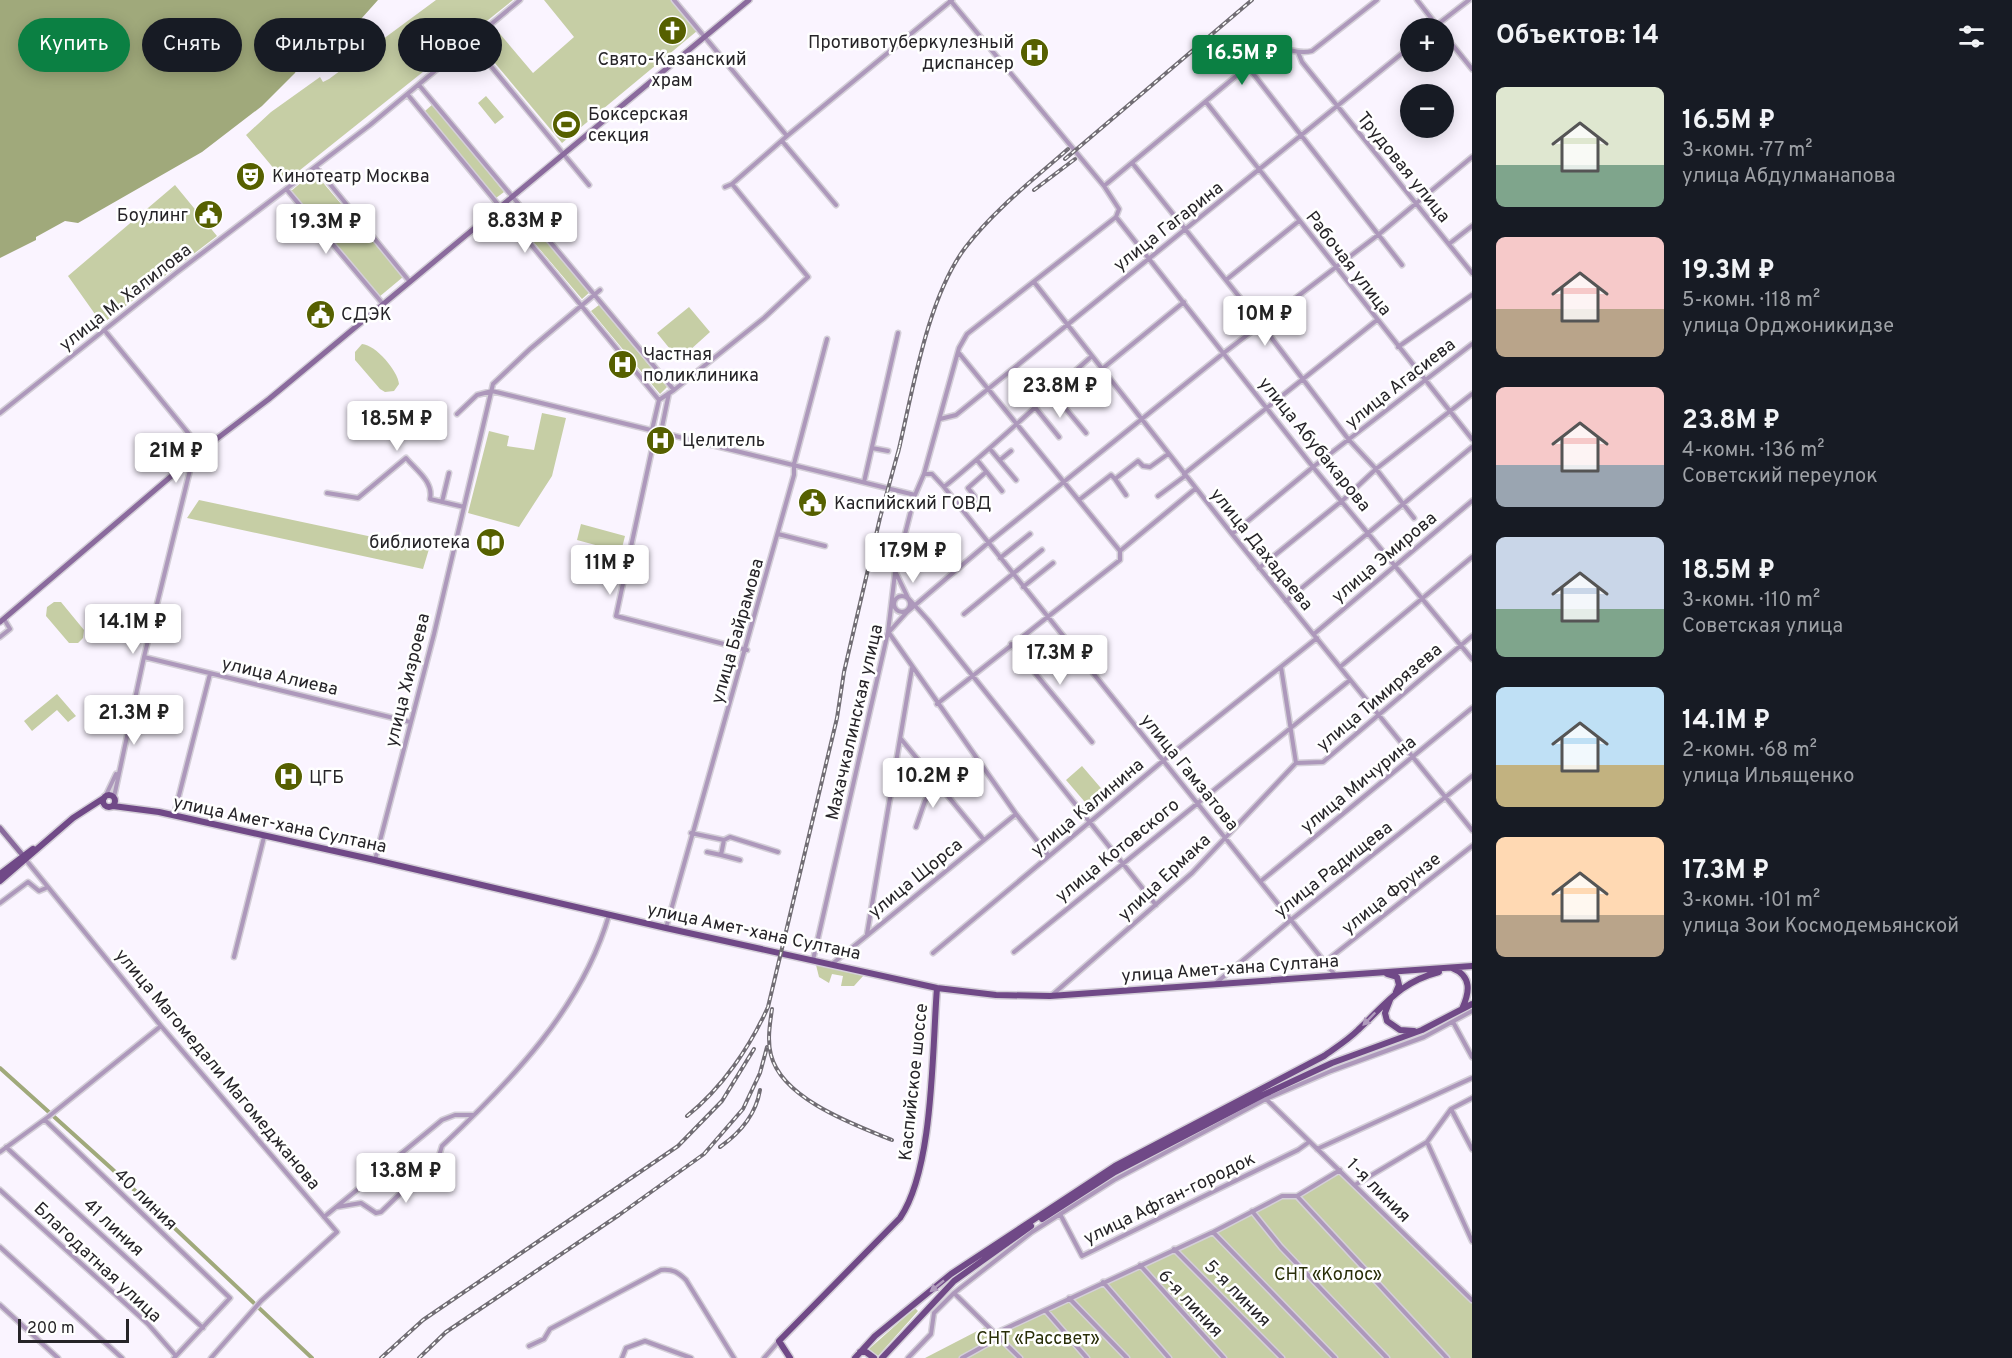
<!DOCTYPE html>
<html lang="ru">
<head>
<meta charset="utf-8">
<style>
	:root { --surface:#171b24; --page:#20242c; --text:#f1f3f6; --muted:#9ea1a6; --accent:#0b8043 }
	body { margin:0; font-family:Overpass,sans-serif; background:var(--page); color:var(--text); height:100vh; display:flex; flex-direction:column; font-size:22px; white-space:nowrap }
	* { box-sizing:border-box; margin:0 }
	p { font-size:20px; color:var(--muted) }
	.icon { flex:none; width:33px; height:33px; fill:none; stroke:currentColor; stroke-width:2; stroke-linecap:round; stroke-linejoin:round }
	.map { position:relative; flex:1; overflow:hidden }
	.panel { display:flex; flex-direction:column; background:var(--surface); width:540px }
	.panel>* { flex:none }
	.banner { position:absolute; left:18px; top:18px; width:570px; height:54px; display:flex; gap:12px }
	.fabs { position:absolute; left:1400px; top:18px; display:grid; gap:12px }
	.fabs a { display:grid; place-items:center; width:54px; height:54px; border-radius:50%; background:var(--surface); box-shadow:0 3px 15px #0003; font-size:30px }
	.scale { position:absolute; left:18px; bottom:15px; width:111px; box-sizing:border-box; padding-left:6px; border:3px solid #262428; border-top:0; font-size:16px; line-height:21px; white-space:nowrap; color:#262428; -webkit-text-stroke:4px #fff; paint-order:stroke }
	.price { position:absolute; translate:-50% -51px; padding:0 14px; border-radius:6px; background:#fff; color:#222; font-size:20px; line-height:39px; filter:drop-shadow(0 2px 3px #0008) }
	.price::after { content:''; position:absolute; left:50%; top:36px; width:18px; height:14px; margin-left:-9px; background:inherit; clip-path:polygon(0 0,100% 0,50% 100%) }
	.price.selected { background:var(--accent); color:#fff }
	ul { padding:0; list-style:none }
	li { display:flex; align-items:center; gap:18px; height:150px; padding:0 24px }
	li span { display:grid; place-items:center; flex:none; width:168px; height:120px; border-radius:9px; color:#555 }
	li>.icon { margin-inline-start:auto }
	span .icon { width:72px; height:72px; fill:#fffc; stroke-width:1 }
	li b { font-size:26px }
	h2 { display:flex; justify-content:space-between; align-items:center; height:72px; padding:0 24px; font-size:26px }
	.chip { padding:0 21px; border-radius:27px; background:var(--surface); box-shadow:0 3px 15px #0003; font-size:21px; line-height:54px }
	.chip.selected { background:var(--accent); color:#fff }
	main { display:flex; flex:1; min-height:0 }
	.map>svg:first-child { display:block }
	.green { fill:#c6cea5 }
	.water { fill:#a0a97b }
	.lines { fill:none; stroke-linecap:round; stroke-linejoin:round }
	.canal { stroke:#a0a97b; stroke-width:4 }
	.street-casing { stroke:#d4cfd8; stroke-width:7 }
	.secondary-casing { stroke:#d4cfd8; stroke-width:8 }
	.primary-casing { stroke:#d4cfd8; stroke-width:9 }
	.street { stroke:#ad98bb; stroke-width:4 }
	.secondary { stroke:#8a6a9d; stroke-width:5 }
	.primary { stroke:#704987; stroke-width:6 }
	.rail-casing { stroke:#716d74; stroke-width:4 }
	.rail { stroke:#fff; stroke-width:1.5; stroke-dasharray:4.5; stroke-linecap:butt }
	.oneway { fill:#b09bbd }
	.labels { text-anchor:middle; stroke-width:5; stroke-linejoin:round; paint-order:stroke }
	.poi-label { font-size:18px; fill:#262428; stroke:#fff; text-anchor:start }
	.street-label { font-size:18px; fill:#262428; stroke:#fff }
	.park-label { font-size:18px; fill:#292e08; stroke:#fff }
</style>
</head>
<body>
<main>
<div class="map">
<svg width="1472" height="1358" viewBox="0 0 1472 1358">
	<rect width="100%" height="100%" fill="#faf4ff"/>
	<path class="green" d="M436 0H513L285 182 246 135 271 112 320 77 323 82 329 79Z
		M544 0H671L697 31 562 143 478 43 495 28 533 73 574 37Z
		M486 96 504 117 495 124 478 103Z
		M433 104 504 192 496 198 425 111Z
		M314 172 403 277 379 297 291 191Z
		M175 185 217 236 102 324 68 276Z
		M517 206 590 292 582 299 509 213Z
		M599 305 667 387 660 394 591 311Z
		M689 307 710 332 679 360 657 333Z
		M362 344C376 345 398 371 399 384L394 391 385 392 380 389 355 360V352Z
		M542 413 566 418 552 476 519 527 468 513 489 431 509 436 507 446 534 450Z
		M199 500 429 549 423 569 187 518Z
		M581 524 625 536 621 552 577 540Z
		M54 602H61L84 630 83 638 78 643H69L46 616 47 607Z
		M57 694 76 716 68 722 57 710 32 731 24 721Z
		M1082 766 1106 794 1090 808 1066 780Z
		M816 965 864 975 854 986H841L843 976 832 974 829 983 819 977Z
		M1342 1169 1472 1299V1358H925L985 1327 995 1337 1281 1198H1296Z
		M915 1308 918 1311 878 1356 869 1349Z"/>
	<path class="water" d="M0 0H378L361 19 317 45 302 58 295 73 262 106 202 152 78 223 65 221 36 237V240L0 258Z"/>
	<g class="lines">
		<path class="canal" d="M0 1068 111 1168 312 1358"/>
		<defs>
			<path id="street" d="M674 0 787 136
				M1417 0 1439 28
				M1433 28 1469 0
				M1443 33 1472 69
				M471 42 589 185
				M1298 52 1302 62 1472 273
				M1248 67 1402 265
				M419 85 674 390
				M408 95 659 400
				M1206 102 1472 439
				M782 141 836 205
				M1133 164 1261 324 1349 440 1376 469 1414 518
				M316 167 410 282
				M1104 186 1265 52C1285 43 1294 56 1312 51L1377 0
				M725 187 732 184 787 136 952 0
				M287 190 383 304
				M1116 217 1313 467 1472 659
				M1449 244 1472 226
				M1226 280 1299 221
				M1034 282 1232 534 1472 830
				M105 331 202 450
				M1398 347 1472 295
				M958 352 1120 551
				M1102 369 1184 302
				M1051 391 1086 433
				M1061 403 1080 387 1070 375
				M1034 406 1059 437
				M0 413 176 273 370 125 520 0
				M457 414 477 395 492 391 915 495
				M940 419 956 415 1410 47
				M652 430 659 400 674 390 764 318 808 277 732 184
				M656 431 616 616 747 650
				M661 432 669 393
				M872 448 888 451
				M990 449 1016 480
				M977 460 1002 491
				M1000 460 1011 451
				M924 474H932L944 487 1335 975
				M1184 474 1377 320
				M1115 479 1126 495
				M864 482 898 333
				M944 487C996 445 1042 400 1092 356
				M327 493 358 498 406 458C416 470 434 482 430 499L464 507
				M1158 496 1185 476
				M1079 500 1111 475 1115 479 1138 461 1143 466 1150 467 1168 454
				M442 502 449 473
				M983 507 968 488 986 472
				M778 534 825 546
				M1232 534 1313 467 1472 344
				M1000 558 1030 534
				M1259 568 1343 500 1376 469 1472 394
				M896 573 908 598 928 620 1156 905
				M1023 587 1053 563
				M894 604a8 8 0 1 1 16 0a8 8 0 1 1-16 0Z
				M1286 601 1472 447
				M964 614 1042 550
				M889 632 907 612 988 543 1225 352 1378 235 1472 157
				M889 633 1016 814 1049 856
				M1314 634 1472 501
				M0 637 10 629 4 619
				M1011 644 1092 742
				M144 657 410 722
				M1340 667 1472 557
				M937 704 1120 560V551L1195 489
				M901 739 984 840
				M1296 763 1323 762 1472 636
				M106 795 116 774
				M114 797 144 657 193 458
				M174 815 210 674
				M916 827 925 801 938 784
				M691 833 724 840 721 855 707 852
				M724 840 730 837 778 852
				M721 855 740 860
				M26 860 161 1026 337 1232 261 1301 211 1358
				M375 860 434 634 493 384 530 349 600 290
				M1261 881 1472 708
				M0 903 28 882 39 891 46 888
				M666 928 794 475V464L827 339
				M867 934 912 668
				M1014 952 1350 680
				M933 953 1164 760 1317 638
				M234 957 264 837
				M813 960 888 632 895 573 915 495 924 474 959 348 967 334 1116 217 1119 209 1104 186 950 0
				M1326 961 1472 846
				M832 964 1016 814
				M1216 983 1292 919 1472 776
				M1051 996 1192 873 1296 763 1281 667
				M1453 1022 1472 1057
				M1266 1099 1472 1300
				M1451 1109 1472 1149
				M45 1120 230 1298 174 1358
				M1427 1142 1472 1241
				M6 1147 203 1328
				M1317 1149 1472 1078
				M0 1152 48 1117 161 1026
				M1355 1185 1427 1142 1451 1109 1472 1098
				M0 1190 148 1324 176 1356
				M1297 1196 1447 1358
				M337 1207 361 1203 376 1213 381 1212 439 1156 442 1146C511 1081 582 1008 609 915
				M1252 1211 1281 1247 1387 1358
				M1060 1214 1082 1256 1298 1150 1309 1142
				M324 1217 442 1120 455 1115H473
				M1213 1232 1335 1358
				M0 1247 122 1358
				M1174 1249 1282 1358
				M1140 1265 1224 1358
				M1103 1282 1169 1358
				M954 1293 1020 1358
				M1069 1298 1127 1358
				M0 1305 58 1358
				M1046 1311 1087 1358
				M996 1333 1213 1232 1282 1196H1297L1340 1170
				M529 1346 544 1339 550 1329 661 1270C673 1269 678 1272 686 1280L734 1358
				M622 1358 626 1348 645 1341 691 1358
				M764 1358 779 1341
				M908 1358 931 1334 934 1313 954 1293 1032 1232 1114 1180 1266 1099 1331 1071 1424 1037 1472 1011
				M962 1358 1000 1337"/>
			<path id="secondary" d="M0 622 202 450 269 399 749 0
				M0 828 25 858"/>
			<path id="primary" d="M103 801a6 6 0 1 1 12 0a6 6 0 1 1-12 0Z
				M113 806 159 812 375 860 666 928 937 988 996 995 1050 996 1472 966
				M0 874 33 849
				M0 881 73 818 104 798
				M1452 968C1472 976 1470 992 1462 1009
				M1387 974 1397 977 1399 985 1396 992
				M1390 1000 1385 1013 1387 1021 1400 1030 1414 1031
				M1042 1219 1115 1172 1263 1095 1332 1063 1422 1030 1472 1004
				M860 1352H866L874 1358
				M790 1358 779 1341 900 1218C934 1168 932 1050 937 988
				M855 1358 875 1336 951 1274 1115 1166 1324 1056C1335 1048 1348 1040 1358 1030 1386 1004 1400 982 1439 972
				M882 1358 954 1281 1031 1226"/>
		</defs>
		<use href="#street" class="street-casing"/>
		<use href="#secondary" class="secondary-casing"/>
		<use href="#primary" class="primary-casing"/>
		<use href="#street" class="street"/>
		<use href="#secondary" class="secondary"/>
		<use href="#primary" class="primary"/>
		<defs>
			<path id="rail" d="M1065 159 1252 0
				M1034 190 1075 159
				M898 453C913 390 927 299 965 248 994 210 1033 180 1068 149
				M772 1009C770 1023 767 1041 771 1055 782 1099 855 1125 892 1140
				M687 1116C722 1088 750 1047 768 1007L837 718 844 672 880 518 900 445
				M720 1147C740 1133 756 1114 760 1090
				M381 1358 423 1320 678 1146 722 1101 754 1049
				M419 1358 446 1332 619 1215 704 1154 743 1109 760 1073 767 1047"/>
		</defs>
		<use href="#rail" class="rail-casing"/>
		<use href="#rail" class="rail"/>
	</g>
	<defs><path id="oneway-solid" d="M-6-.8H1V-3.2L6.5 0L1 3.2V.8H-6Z" transform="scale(1.5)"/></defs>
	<g class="oneway">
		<use href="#oneway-solid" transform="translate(1369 1019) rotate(134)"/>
		<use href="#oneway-solid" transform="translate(937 1286) rotate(141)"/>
	</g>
	<defs>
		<symbol id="church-disc" viewBox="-11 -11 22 22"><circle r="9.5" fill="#566000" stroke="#fff"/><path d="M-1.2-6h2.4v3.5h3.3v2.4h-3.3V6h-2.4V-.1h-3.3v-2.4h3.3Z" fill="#fff"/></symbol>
		<symbol id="hospital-disc" viewBox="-11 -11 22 22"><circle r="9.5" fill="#566000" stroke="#fff"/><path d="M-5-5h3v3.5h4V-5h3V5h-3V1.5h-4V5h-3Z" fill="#fff"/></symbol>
		<symbol id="stadium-disc" viewBox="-11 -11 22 22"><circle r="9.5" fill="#566000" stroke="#fff"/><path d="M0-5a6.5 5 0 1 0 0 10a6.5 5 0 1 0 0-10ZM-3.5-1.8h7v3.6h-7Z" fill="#fff"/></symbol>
		<symbol id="theatre-disc" viewBox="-11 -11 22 22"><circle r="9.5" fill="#566000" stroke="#fff"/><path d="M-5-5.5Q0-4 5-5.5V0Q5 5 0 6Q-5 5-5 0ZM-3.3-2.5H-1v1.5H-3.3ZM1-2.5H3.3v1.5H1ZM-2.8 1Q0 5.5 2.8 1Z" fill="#fff"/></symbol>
		<symbol id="civic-disc" viewBox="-11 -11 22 22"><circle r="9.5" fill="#566000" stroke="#fff"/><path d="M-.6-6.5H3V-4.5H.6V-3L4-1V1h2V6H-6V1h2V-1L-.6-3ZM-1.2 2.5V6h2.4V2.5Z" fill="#fff"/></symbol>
		<symbol id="library-disc" viewBox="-11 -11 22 22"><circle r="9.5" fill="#566000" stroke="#fff"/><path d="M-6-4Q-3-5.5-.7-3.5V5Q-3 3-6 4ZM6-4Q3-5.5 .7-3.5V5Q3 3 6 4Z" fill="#fff"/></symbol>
	</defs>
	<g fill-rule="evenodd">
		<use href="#church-disc" x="656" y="14" width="33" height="33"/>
		<use href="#hospital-disc" x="1018" y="36" width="33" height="33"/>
		<use href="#stadium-disc" x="550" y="108" width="33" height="33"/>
		<use href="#theatre-disc" x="234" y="160" width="33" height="33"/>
		<use href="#civic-disc" x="192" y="198" width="33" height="33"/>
		<use href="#civic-disc" x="304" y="298" width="33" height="33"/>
		<use href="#hospital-disc" x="606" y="348" width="33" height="33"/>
		<use href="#hospital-disc" x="644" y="424" width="33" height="33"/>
		<use href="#civic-disc" x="796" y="486" width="33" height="33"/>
		<use href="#library-disc" x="474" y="526" width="33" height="33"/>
		<use href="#hospital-disc" x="272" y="760" width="33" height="33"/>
	</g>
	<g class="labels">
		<g class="poi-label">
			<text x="1014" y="48" text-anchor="end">Противотуберкулезный<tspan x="1014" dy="21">диспансер</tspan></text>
			<text x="672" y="65" text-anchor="middle">Свято-Казанский<tspan x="672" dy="21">храм</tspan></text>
			<text x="588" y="120">Боксерская<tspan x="588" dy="21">секция</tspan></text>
			<text x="272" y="182">Кинотеатр Москва</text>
			<text x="188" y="221" text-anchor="end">Боулинг</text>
			<text x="341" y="320">СДЭК</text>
			<text x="643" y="360">Частная<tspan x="643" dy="21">поликлиника</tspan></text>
			<text x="682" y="446">Целитель</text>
			<text x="834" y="509">Каспийский ГОВД</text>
			<text x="470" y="548" text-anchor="end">библиотека</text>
			<text x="309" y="783">ЦГБ</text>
		</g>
		<g class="street-label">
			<text transform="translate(1404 167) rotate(51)" y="6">Трудовая улица</text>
			<text transform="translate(1168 226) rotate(-38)" y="6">улица Гагарина</text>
			<text transform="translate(1349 263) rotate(52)" y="6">Рабочая улица</text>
			<text transform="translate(125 297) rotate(-38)" y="6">улица М. Халилова</text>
			<text transform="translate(1400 383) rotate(-38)" y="6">улица Агасиева</text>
			<text transform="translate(1315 444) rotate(51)" y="6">улица Абубакарова</text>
			<text transform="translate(1262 549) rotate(51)" y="6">улица Дахадаева</text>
			<text transform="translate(1384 557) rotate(-40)" y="6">улица Эмирова</text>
			<text transform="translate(737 631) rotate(-74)" y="6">улица Байрамова</text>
			<text transform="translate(280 676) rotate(13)" y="6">улица Алиева</text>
			<text transform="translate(407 680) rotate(-76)" y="6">улица Хизроева</text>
			<text transform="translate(1379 697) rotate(-40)" y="6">улица Тимирязева</text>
			<text transform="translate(854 722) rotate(-77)" y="6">Махачкалинская улица</text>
			<text transform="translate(1190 772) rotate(51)" y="6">улица Гамзатова</text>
			<text transform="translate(1358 784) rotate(-39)" y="6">улица Мичурина</text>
			<text transform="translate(1087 807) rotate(-40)" y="6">улица Калинина</text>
			<text transform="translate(280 824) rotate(12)" y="6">улица Амет-хана Султана</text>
			<text transform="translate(1117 850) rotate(-39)" y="6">улица Котовского</text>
			<text transform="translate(1333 869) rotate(-38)" y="6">улица Радищева</text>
			<text transform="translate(1164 877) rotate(-43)" y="6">улица Ермака</text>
			<text transform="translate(915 878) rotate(-39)" y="6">улица Щорса</text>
			<text transform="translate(1391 893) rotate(-38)" y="6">улица Фрунзе</text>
			<text transform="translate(754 931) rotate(12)" y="6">улица Амет-хана Султана</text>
			<text transform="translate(1230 968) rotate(-4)" y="6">улица Амет-хана Султана</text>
			<text transform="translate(218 1069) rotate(50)" y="6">улица Магомедали Магомеджановa</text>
			<text transform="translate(913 1082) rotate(-84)" y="6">Каспийское шоссе</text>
			<text transform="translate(1379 1190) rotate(45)" y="6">1-я линия</text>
			<text transform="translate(1169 1198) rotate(-26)" y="6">улица Афган-городок</text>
			<text transform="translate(146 1199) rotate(44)" y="6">40 линия</text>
			<text transform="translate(114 1227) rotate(43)" y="6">41 линия</text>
			<text transform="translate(98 1262) rotate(43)" y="6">Благодатная улица</text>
			<text transform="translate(1238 1293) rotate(45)" y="6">5-я линия</text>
			<text transform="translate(1191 1303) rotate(47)" y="6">6-я линия</text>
		</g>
		<g class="park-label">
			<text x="1328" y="1280">СНТ «Колос»</text>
			<text x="1038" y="1344">СНТ «Рассвет»</text>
		</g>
	</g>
</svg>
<div class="fabs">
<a>+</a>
<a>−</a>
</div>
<div class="scale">200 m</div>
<b class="price selected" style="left:1242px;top:86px">16.5M ₽</b>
<b class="price" style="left:525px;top:254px">8.83M ₽</b>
<b class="price" style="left:326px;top:255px">19.3M ₽</b>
<b class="price" style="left:1265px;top:347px">10M ₽</b>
<b class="price" style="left:1060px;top:419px">23.8M ₽</b>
<b class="price" style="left:397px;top:452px">18.5M ₽</b>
<b class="price" style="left:176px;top:484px">21M ₽</b>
<b class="price" style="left:913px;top:584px">17.9M ₽</b>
<b class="price" style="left:610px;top:596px">11M ₽</b>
<b class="price" style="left:133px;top:655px">14.1M ₽</b>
<b class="price" style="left:1060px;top:686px">17.3M ₽</b>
<b class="price" style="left:134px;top:746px">21.3M ₽</b>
<b class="price" style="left:933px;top:809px">10.2M ₽</b>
<b class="price" style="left:406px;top:1204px">13.8M ₽</b>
<div class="banner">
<a class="chip selected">Купить</a>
<a class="chip">Снять</a>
<a class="chip">Фильтры</a>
<a class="chip">Новое</a>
</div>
</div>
<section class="panel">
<h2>Объектов: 14<svg class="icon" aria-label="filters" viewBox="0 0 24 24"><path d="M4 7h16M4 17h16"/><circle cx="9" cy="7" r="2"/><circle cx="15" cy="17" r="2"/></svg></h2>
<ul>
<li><span style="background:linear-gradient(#dfe7d0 65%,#7fa58c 0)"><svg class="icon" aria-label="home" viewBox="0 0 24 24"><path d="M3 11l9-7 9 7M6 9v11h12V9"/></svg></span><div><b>16.5M ₽</b><p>3-комн. · 77 m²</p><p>улица Абдулманапова</p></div></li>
<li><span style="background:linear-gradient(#f6c9c9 60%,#b9a48a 0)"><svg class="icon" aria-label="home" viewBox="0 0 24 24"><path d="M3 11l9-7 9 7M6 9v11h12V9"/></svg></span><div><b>19.3M ₽</b><p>5-комн. · 118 m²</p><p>улица Орджоникидзе</p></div></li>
<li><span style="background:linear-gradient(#f6c9c9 65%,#9aa5b1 0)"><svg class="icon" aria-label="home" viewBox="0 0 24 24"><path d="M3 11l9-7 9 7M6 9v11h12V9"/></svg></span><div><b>23.8M ₽</b><p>4-комн. · 136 m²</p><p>Советский переулок</p></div></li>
<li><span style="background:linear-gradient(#c9d6e8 60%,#7fa58c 0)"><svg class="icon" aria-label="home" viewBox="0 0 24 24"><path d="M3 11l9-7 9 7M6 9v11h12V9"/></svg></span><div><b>18.5M ₽</b><p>3-комн. · 110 m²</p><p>Советская улица</p></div></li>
<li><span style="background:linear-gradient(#bfe0f5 65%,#c2b280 0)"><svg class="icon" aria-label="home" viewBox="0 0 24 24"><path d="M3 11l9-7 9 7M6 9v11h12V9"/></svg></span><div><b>14.1M ₽</b><p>2-комн. · 68 m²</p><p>улица Ильященко</p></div></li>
<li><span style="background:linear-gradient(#ffd9b3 65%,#b9a48a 0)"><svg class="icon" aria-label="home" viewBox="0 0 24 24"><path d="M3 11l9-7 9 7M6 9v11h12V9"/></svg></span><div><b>17.3M ₽</b><p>3-комн. · 101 m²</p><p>улица Зои Космодемьянской</p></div></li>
</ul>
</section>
</main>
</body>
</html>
